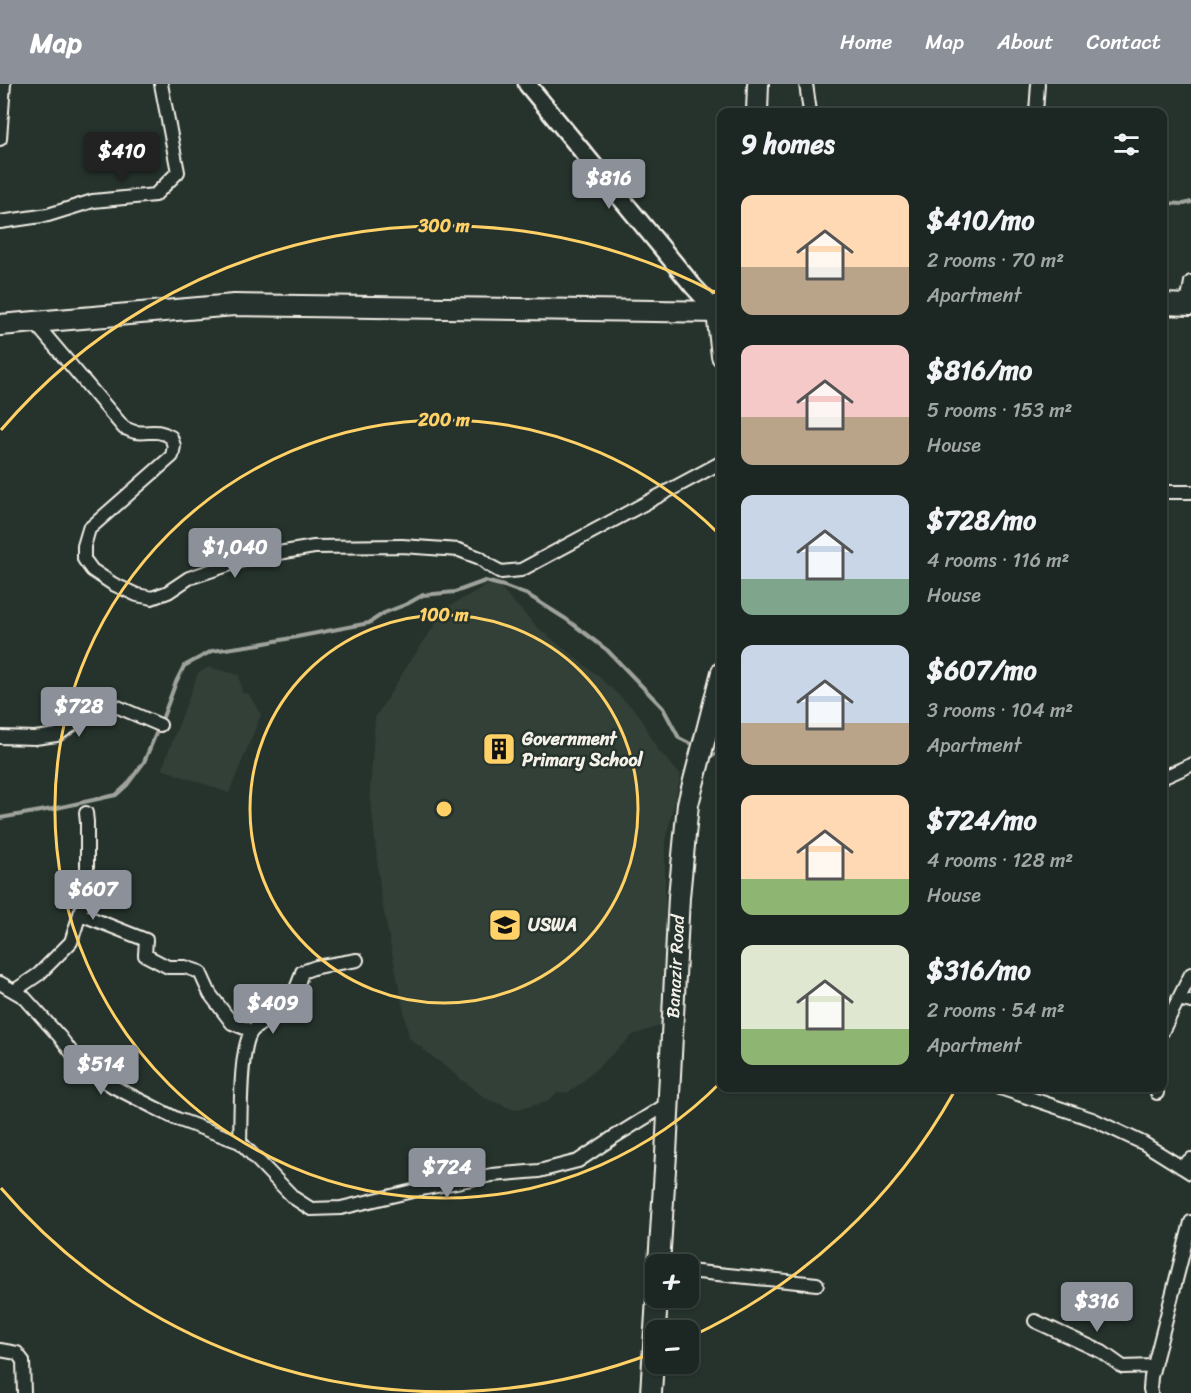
<!DOCTYPE html>
<html lang="en">
<head>
<meta charset="utf-8">
<style>
	:root { --surface:#1c2622; --page:#29322f; --text:#f1f3f6; --muted:#a0a5a5; --line:#3a4340; --accent:#8c9099 }
	body { margin:0; font-family:Sriracha,sans-serif; background:var(--page); color:var(--text); height:100vh; display:flex; flex-direction:column; font-size:22px; white-space:nowrap }
	* { box-sizing:border-box; margin:0 }
	p { font-size:20px; color:var(--muted) }
	.icon { flex:none; width:33px; height:33px; fill:none; stroke:currentColor; stroke-width:2; stroke-linecap:round; stroke-linejoin:round }
	.map { position:relative; flex:1; overflow:hidden }
	.side { position:absolute; left:717px; top:24px; width:450px; height:984px; display:flex; flex-direction:column; background:var(--surface); border-radius:12px; box-shadow:0 2px 4px #0004,0 0 0 2px var(--line) }
	.side>* { flex:none }
	.controls { position:absolute; left:645px; top:1170px; display:grid; gap:12px }
	.controls a { display:grid; place-items:center; width:54px; height:54px; border-radius:12px; background:var(--surface); box-shadow:0 2px 4px #0004,0 0 0 2px var(--line); font-size:30px }
	.price { position:absolute; translate:-50% -51px; padding:0 14px; border-radius:6px; background:var(--accent); color:#fff; font-size:20px; line-height:39px; filter:drop-shadow(0 2px 3px #0008) }
	.price::after { content:''; position:absolute; left:50%; top:36px; width:18px; height:14px; margin-left:-9px; background:inherit; clip-path:polygon(0 0,100% 0,50% 100%) }
	.price.on { background:#222; color:#fff }
	ul { padding:0; list-style:none }
	li { display:flex; align-items:center; gap:18px; height:150px; padding:0 24px }
	li span { display:grid; place-items:center; flex:none; width:168px; height:120px; border-radius:12px; color:#555 }
	li>.icon { margin-inline-start:auto }
	span .icon { width:72px; height:72px; fill:#fffc; stroke-width:1 }
	li b { font-size:26px }
	h2 { display:flex; justify-content:space-between; align-items:center; height:72px; padding:0 24px; font-size:26px }
	header { display:flex; align-items:center; gap:36px; box-sizing:border-box; height:84px; padding:0 30px; background:var(--accent); color:#fff }
	header strong { font-size:28px }
	nav { display:flex; gap:33px; margin-inline-start:auto; font-size:21px }
	.map>svg:first-child { display:block }
	.built { fill:#333f39 }
	.lines { fill:none; stroke-linecap:round; stroke-linejoin:round }
	.stream { stroke:#9fa39b; stroke-width:4 }
	.minor-casing { stroke:#f4f1e8; stroke-width:16 }
	.secondary-casing { stroke:#f4f1e8; stroke-width:21 }
	.primary-casing { stroke:#f4f1e8; stroke-width:24 }
	.trunk-casing { stroke:#f4f1e8; stroke-width:24 }
	.minor { stroke:#26332d; stroke-width:12 }
	.secondary { stroke:#26332d; stroke-width:16 }
	.primary { stroke:#26332d; stroke-width:20 }
	.trunk { stroke:#26332d; stroke-width:20 }
	.ring { fill:none; stroke:#ffd166; stroke-width:3 }
	.labels { text-anchor:middle; stroke-width:5; stroke-linejoin:round; paint-order:stroke }
	.poi-label { font-size:18px; font-weight:bold; fill:#f4f1e8; stroke:#26332d; text-anchor:start }
	.street-label { font-size:18px; fill:#f4f1e8; stroke:#26332d }
	.centre { fill:#ffd166; stroke:#26332d; stroke-width:3 }
	.ring-label { font-size:18px; text-anchor:middle; font-weight:bold; fill:#ffd166; stroke:#26332d; stroke-width:5; stroke-linejoin:round; paint-order:stroke }
</style>
</head>
<body>
<header>
<strong>Map</strong>
<nav><a>Home</a><a>Map</a><a>About</a><a>Contact</a></nav>
</header>
<div class="map">
<svg width="1191" height="1309" viewBox="0 0 1191 1309">
	<rect width="100%" height="100%" fill="#26332d"/>
	<filter id="ink" filterUnits="userSpaceOnUse"><feTurbulence type="fractalNoise" baseFrequency=".0167" numOctaves="2"/><feDisplacementMap in="SourceGraphic" scale="12" xChannelSelector="R" yChannelSelector="G"/><feConvolveMatrix kernelMatrix="1 2 1 2 8 2 1 2 1" color-interpolation-filters="sRGB"/></filter>
	<g filter="url(#ink)">
		<path class="built" d="M494 497 537 543 598 592 639 630 657 665 681 691 665 758V825L668 939 633 951 580 1000 569 1008 557 1009 544 1019 514 1026 485 1014 409 954 381 813 370 709 375 634 406 584 446 524Z
			M209 583 239 591 242 609 249 610 261 631 229 709 162 685 198 589Z"/>
		<g class="lines">
			<path class="stream" d="M1162 119 1184 120 1191 118
				M711 671 722 669
				M1162 687 1191 674
				M0 734 52 725 116 711 127 701 144 678 163 633 176 598 184 582 212 567 260 560 369 539 384 529 407 520 423 511 455 508 485 497 504 502 528 511 566 535 607 566 663 624 679 654 689 659"/>
			<defs>
				<path id="minor" d="M806 0 810 28
					M1036 28 1038 0
					M0 55 4 0
					M0 138 48 131 93 117 155 111 178 88 161 0
					M1187 220 1191 198
					M35 239 124 344C128 345 131 347 135 348 149 350 156 344 171 353L174 362 172 372 89 445 84 462V475L92 486 113 500 137 511 152 514 168 508 189 494 249 474 314 463 402 462 459 466 480 474 490 482 501 488 521 486 722 378
					M1162 408H1191
					M0 653 35 654 57 651 87 631 103 624 118 623 160 641
					M1162 694 1191 681
					M80 830 146 856 145 871 168 883H185L200 888 210 910 232 939 252 947
					M0 899 24 913 60 953 82 982 114 1003 177 1035 240 1058 294 1114 311 1125 341 1124 421 1105 492 1091 539 1087 578 1077 614 1053 669 1019
					M14 907 39 890 71 858 87 808V738L86 729
					M1178 915 1191 918
					M1162 948 1191 890
					M1000 1004 1092 1035 1143 1059 1191 1089
					M1157 1009V1004
					M240 1058C241 1035 239 963 252 947 257 941 266 937 272 933 289 922 297 906 302 888L316 883 357 876
					M1181 1083 1191 1075
					M688 1187 817 1200
					M1035 1237 1102 1268 1123 1283 1154 1282
					M0 1266 17 1269 23 1277 24 1309
					M1151 1309 1150 1305 1151 1293 1191 1138"/>
				<path id="secondary" d="M527 0 693 202 717 228"/>
				<path id="primary" d="M1162 220 1191 221
					M0 241 234 221 722 228"/>
				<g id="trunk">
					<path d="M757 28 758 0"/>
					<path d="M722 218 717 228 722 272"/>
					<path id="s1" d="M659 1180 666 1070 679 813 688 720 722 588"/>
					<path d="M651 1309 657 1214"/>
				</g>
			</defs>
			<use href="#minor" class="minor-casing"/>
			<use href="#secondary" class="secondary-casing"/>
			<use href="#primary" class="primary-casing"/>
			<use href="#trunk" class="trunk-casing"/>
			<use href="#minor" class="minor"/>
			<use href="#secondary" class="secondary"/>
			<use href="#primary" class="primary"/>
			<use href="#trunk" class="trunk"/>
		</g>
	</g>
	<g class="ring">
		<circle cx="444" cy="725" r="194"/>
		<path d="M721 998A389 389 0 1 1 721 452"/>
		<path d="M954 1008A583 583 0 0 1 690 1253M653 1269A583 583 0 0 1 1 1104M1 346A583 583 0 0 1 718 210"/>
	</g>
	<defs>
		<symbol id="building-square" viewBox="-11 -11 22 22"><rect x="-9" y="-9" width="18" height="18" rx="4" fill="#ffd166" stroke="#26332d"/><path d="M-4-6H4V6H1V3H-1V6H-4ZM-2.5-4.3h1.7v1.8h-1.7ZM.8-4.3h1.7v1.8H.8ZM-2.5-1h1.7V.8h-1.7ZM.8-1h1.7V.8H.8Z" fill="#111"/></symbol>
		<symbol id="school-square" viewBox="-11 -11 22 22"><rect x="-9" y="-9" width="18" height="18" rx="4" fill="#ffd166" stroke="#26332d"/><path d="M0-5L7-2L0 1L-7-2ZM-4 1L0 2.5L4 1V4Q0 6-4 4Z" fill="#111"/></symbol>
	</defs>
	<g fill-rule="evenodd">
		<use href="#building-square" x="480" y="646" width="38" height="38"/>
		<use href="#school-square" x="486" y="822" width="38" height="38"/>
	</g>
	<g class="labels">
		<g class="poi-label">
			<text x="522" y="661">Government<tspan x="522" dy="21">Primary School</tspan></text>
			<text x="528" y="847">USWA</text>
		</g>
		<g class="street-label">
			<text dy="6" stroke="none"><textPath href="#s1" startOffset="298">Banazir Road</textPath></text>
		</g>
	</g>
	<circle cx="444" cy="725" r="9" class="centre"/>
	<g class="ring-label">
		<text x="444" y="148">300 m</text>
		<text x="444" y="342">200 m</text>
		<text x="444" y="537">100 m</text>
	</g>
</svg>
<div class="controls">
<a>+</a>
<a>−</a>
</div>
<b class="price on" style="left:122px;top:99px">$410</b>
<b class="price" style="left:609px;top:126px">$816</b>
<b class="price" style="left:235px;top:495px">$1,040</b>
<b class="price" style="left:79px;top:654px">$728</b>
<b class="price" style="left:93px;top:837px">$607</b>
<b class="price" style="left:273px;top:951px">$409</b>
<b class="price" style="left:101px;top:1012px">$514</b>
<b class="price" style="left:447px;top:1115px">$724</b>
<b class="price" style="left:1097px;top:1249px">$316</b>
<section class="side">
<h2>9 homes<svg class="icon" aria-label="filters" viewBox="0 0 24 24"><path d="M4 7h16M4 17h16"/><circle cx="9" cy="7" r="2"/><circle cx="15" cy="17" r="2"/></svg></h2>
<ul>
<li><span style="background:linear-gradient(#ffd9b3 60%,#b9a48a 0)"><svg class="icon" aria-label="home" viewBox="0 0 24 24"><path d="M3 11l9-7 9 7M6 9v11h12V9"/></svg></span><div><b>$410/mo</b><p>2 rooms · 70 m²</p><p>Apartment</p></div></li>
<li><span style="background:linear-gradient(#f6c9c9 60%,#b9a48a 0)"><svg class="icon" aria-label="home" viewBox="0 0 24 24"><path d="M3 11l9-7 9 7M6 9v11h12V9"/></svg></span><div><b>$816/mo</b><p>5 rooms · 153 m²</p><p>House</p></div></li>
<li><span style="background:linear-gradient(#c9d6e8 70%,#7fa58c 0)"><svg class="icon" aria-label="home" viewBox="0 0 24 24"><path d="M3 11l9-7 9 7M6 9v11h12V9"/></svg></span><div><b>$728/mo</b><p>4 rooms · 116 m²</p><p>House</p></div></li>
<li><span style="background:linear-gradient(#c9d6e8 65%,#b9a48a 0)"><svg class="icon" aria-label="home" viewBox="0 0 24 24"><path d="M3 11l9-7 9 7M6 9v11h12V9"/></svg></span><div><b>$607/mo</b><p>3 rooms · 104 m²</p><p>Apartment</p></div></li>
<li><span style="background:linear-gradient(#ffd9b3 70%,#8fb573 0)"><svg class="icon" aria-label="home" viewBox="0 0 24 24"><path d="M3 11l9-7 9 7M6 9v11h12V9"/></svg></span><div><b>$724/mo</b><p>4 rooms · 128 m²</p><p>House</p></div></li>
<li><span style="background:linear-gradient(#dfe7d0 70%,#8fb573 0)"><svg class="icon" aria-label="home" viewBox="0 0 24 24"><path d="M3 11l9-7 9 7M6 9v11h12V9"/></svg></span><div><b>$316/mo</b><p>2 rooms · 54 m²</p><p>Apartment</p></div></li>
</ul>
</section>
</div>
</body>
</html>
